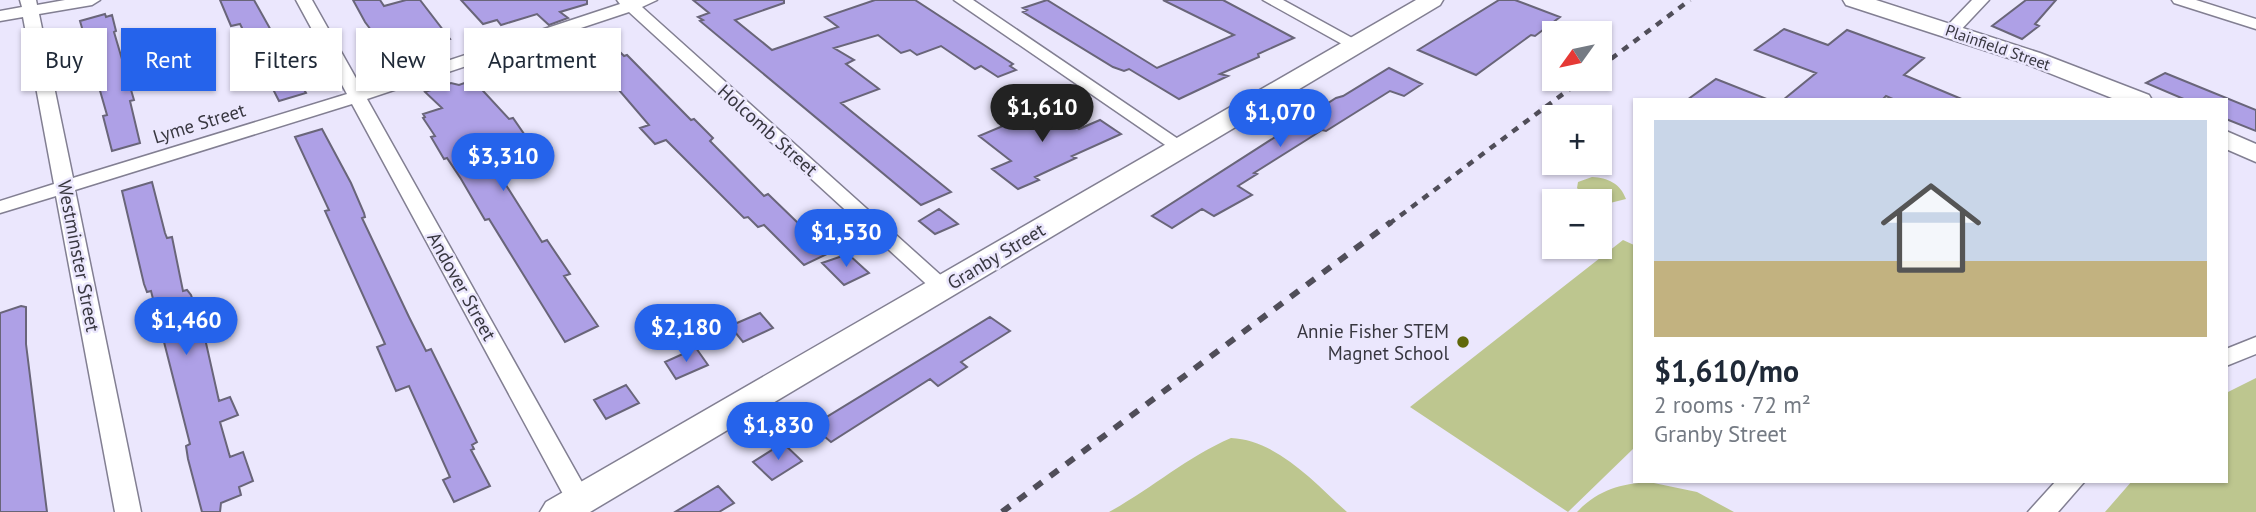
<!DOCTYPE html>
<html lang="en">
<head>
<meta charset="utf-8">
<style>
	:root { --surface:#fff; --page:#f6f6f7; --text:#1f2937; --muted:#747a83; --line:#e0e1e3; --accent:#2563eb }
	body { margin:0; font-family:"PT Sans",sans-serif; background:var(--page); color:var(--text); height:100vh; display:flex; flex-direction:column; font-size:26px; white-space:nowrap }
	* { box-sizing:border-box; margin:0 }
	p { font-size:23px; color:var(--muted) }
	.icon { flex:none; width:38px; height:38px; fill:none; stroke:currentColor; stroke-width:2; stroke-linecap:round; stroke-linejoin:round }
	.map { position:relative; flex:1; overflow:hidden }
	.drawer { position:absolute; left:1633px; top:98px; width:595px; height:385px; display:flex; flex-direction:column; background:var(--surface); border-radius:0px; box-shadow:0 2px 5px #0004 }
	.drawer>* { flex:none }
	.banner { position:absolute; left:21px; top:28px; width:665px; height:63px; display:flex; gap:14px }
	.needle { width:46px; rotate:237deg }
	.buttons { position:absolute; left:1542px; top:21px; display:grid; gap:14px }
	.buttons a { display:grid; place-items:center; width:70px; height:70px; border-radius:0px; background:var(--surface); box-shadow:0 2px 5px #0004; font-size:35px }
	.price { position:absolute; translate:-50% -60px; padding:0 16px; border-radius:24px; background:var(--accent); color:#fff; font-size:23px; line-height:46px; filter:drop-shadow(0 2px 4px #0008) }
	.price::after { content:''; position:absolute; left:50%; top:42px; width:21px; height:16px; margin-left:-10px; background:inherit; clip-path:polygon(0 0,100% 0,50% 100%) }
	.price.current { background:#222; color:#fff }
	ul { padding:0; list-style:none }
	li { display:grid; align-content:center; gap:14px; height:371px; padding:0 21px }
	li+li { border-top:2px solid var(--line) }
	li span { display:grid; place-items:center; height:217px; border-radius:0px; color:#555 }
	li>.icon { margin-inline-start:auto }
	span .icon { width:126px; height:126px; fill:#fffc; stroke-width:1 }
	li b { font-size:30px }
	.tag { padding:0 24px; border-radius:0px; background:var(--surface); box-shadow:0 2px 5px #0004; font-size:24px; line-height:63px }
	.tag.current { background:var(--accent); color:#fff }
	.map>svg:first-child { display:block }
	.green { fill:#bdc68f }
	.building { fill:#aea0e6; stroke:#696579; stroke-width:2 }
	.lines { fill:none; stroke-linecap:round; stroke-linejoin:round }
	.street-casing { stroke:#827f92; stroke-width:3 }
	.secondary-casing { stroke:#827f92; stroke-width:3 }
	.street { fill:#fff; fill-rule:evenodd }
	.secondary { fill:#fff; fill-rule:evenodd }
	.rail-far1 { stroke:#504e59; stroke-width:4.5; stroke-dasharray:7 7; stroke-linecap:butt }
	.rail { stroke:#504e59; stroke-width:6; stroke-dasharray:10 10; stroke-linecap:butt }
	.poi-dot { fill:#60680a; stroke:#ebe7fd; stroke-width:2.5 }
	.labels { text-anchor:middle; stroke-width:5; stroke-linejoin:round; paint-order:stroke }
	.far-street-label { font-size:16px; fill:#383740; stroke:#ebe7fd }
	.street-label { font-size:19px; fill:#383740; stroke:#ebe7fd }
	.poi-label { font-size:19px; fill:#383740; stroke:#ebe7fd; text-anchor:end }
</style>
</head>
<body>
<div class="map">
<svg width="2256" height="512" viewBox="0 0 2256 512">
	<rect width="100%" height="100%" fill="#ebe7fd"/>
	<path class="green" d="M1592 177C1608 178 1620 183 1626 199L1610 203 1589 201 1577 188 1578 182Z
		M1623 240 1634 245V448L1568 512 1410 407Z
		M2256 378V512H2105L2132 481H2226V393Z
		M1231 438C1277 440 1314 482 1347 512H1109C1151 489 1187 457 1231 438Z
		M1649 482 1697 492 1734 512H1577C1598 490 1620 484 1649 482Z"/>
	<path class="building" d="M220 0H254L306 93 279 101 240 24 231 26Z
		M353 0H380L384 6 406 0H420L450 39 425 47 432 56 398 66 365 22Z
		M461 0H587V4L560 12 568 18 549 25 537 14 501 25 497 20 483 24Z
		M693 0H784V3L735 20 772 50 838 27 825 17 875 0H915L1013 64 1010 66 1016 70 998 77 981 66 975 69 941 46 917 55 910 50 901 53 878 35 834 48 854 60 846 64 879 89 841 103 951 192 921 205 700 21 703 20 698 17 709 13Z
		M1047 0 1157 68 1234 35 1163 0H1223L1294 38 1258 54 1259 57 1220 74 1228 76 1179 99 1129 69 1124 71 1113 67 1023 12 1027 10 1023 8Z
		M1499 0H1515L1560 17 1535 36 1531 35 1476 75 1418 50Z
		M2026 0H2056L2035 24 2039 26 2022 39 1992 26Z
		M105 14 106 17 112 15 116 31 114 32 134 100 130 101 140 143 112 151 103 116 107 115 80 21Z
		M1784 29 1828 45 1847 30 1924 58 1904 75 1964 100H1895L1886 96 1882 100H1783L1816 73 1755 50Z
		M584 30 592 35H603L624 56 627 55 691 120 694 119 713 138 710 141 764 196 768 194 829 253 804 265 764 225 758 227 748 217 744 218 666 140 655 144 640 128 649 125 595 62 576 68 555 47 569 43 562 37Z
		M1389 68 1422 84 1404 96 1390 91 1326 131 1322 130 1308 139 1254 173 1257 174 1238 186 1252 195 1214 216 1202 209 1172 228 1152 216 1336 98 1343 96Z
		M2165 73 2256 110V131L2226 119V100H2186L2146 83Z
		M1716 79 1767 99 1766 100H1687Z
		M473 80 509 119 513 118 542 160 499 174 542 242 547 240 570 274 564 276 598 326 565 342 489 219 485 220 461 179 447 158 444 159 431 137 435 136 423 118 425 117 423 114 442 108 425 92 451 83 459 85Z
		M1039 90 1056 102 1036 110 1019 99Z
		M1048 107 1079 129 1100 120 1121 134 1072 156 1076 158 1035 177 1039 180 1018 189 992 169 1011 161 979 136Z
		M322 129 351 183 364 213 365 217 362 218 409 317 426 351 431 349 477 442 472 445 474 449 471 450 490 486 454 502 443 480 450 477 409 386 396 391 377 347 385 344 325 211 329 210 295 137Z
		M152 182 165 233 167 238 172 237 183 291 187 290 191 295 204 334 219 401 230 397 238 415 220 422 230 457 243 452 253 481 239 487 241 495 221 503 220 512H202L188 459 186 446 190 444 151 291 147 292 144 284 122 191Z
		M939 209 958 224 935 234 919 221Z
		M848 254 869 273 844 285 822 263Z
		M21 306 26 307V344L47 512H0V313Z
		M760 313 773 328 743 342 730 326Z
		M990 317 1010 331 961 362 967 367 938 386 930 379 831 442 812 426Z
		M696 348 708 365 676 379 665 362Z
		M626 385 639 403 606 419 594 400Z
		M783 443 802 461 772 480 753 462Z
		M718 486 734 503 719 512H675Z"/>
	<g class="lines">
		<defs>
			<path id="street" d="M20 0H36L37 5 65 0H100L92 5 39 14 73 178 347 94 296 0H312L362 89 620 4 617 0H657L642 7 954 287 951 292H935L629 12 367 99 588 493 592 500 588 507 579 510 570 507 352 104 75 190 141 512H115L56 196 0 213V201L54 184 23 17 0 21V11L22 7Z
				M954 0H973L1190 147 1181 153 1174 151Z
				M1263 0H1283L1365 45 1357 50 1351 49Z
				M1972 0H1989L1957 34H1945L1943 31 1945 28Z
				M2172 0H2196L2256 19V29L2174 3Z
				M2256 337V354L2226 366V349Z
				M2056 481H2085L2058 512H2028Z"/>
			<path id="secondary" d="M1416 0H1443L1440 5 590 512H540L546 502Z
				M1843 0H1876L2040 53 2149 95 2152 100H2117L2024 63 1846 5Z
				M2226 131 2256 144V162L2226 149Z"/>
		</defs>
		<use href="#street" class="street-casing"/>
		<use href="#secondary" class="secondary-casing"/>
		<use href="#street" class="street"/>
		<use href="#secondary" class="secondary"/>
		<path class="rail-far1" d="M1600 67 1690 0
			M1389 224 1583 79"/>
		<path class="rail" d="M1002 512 1391 222"/>
	</g>
	<circle class="poi-dot" cx="1463" cy="342" r="7"/>
	<g class="labels">
		<g class="far-street-label">
			<text transform="translate(1998 47) rotate(19)" y="6">Plainfield Street</text>
		</g>
		<g class="street-label">
			<text transform="translate(199 123) rotate(-17)" y="7">Lyme Street</text>
			<text transform="translate(768 130) rotate(42)" y="7">Holcomb Street</text>
			<text transform="translate(79 256) rotate(79)" y="7">Westminster Street</text>
			<text transform="translate(996 256) rotate(-31)" y="7">Granby Street</text>
			<text transform="translate(462 286) rotate(61)" y="7">Andover Street</text>
		</g>
		<g class="poi-label">
			<text x="1449" y="338">Annie Fisher STEM<tspan x="1449" dy="22">Magnet School</tspan></text>
		</g>
	</g>
</svg>
<div class="buttons">
<a><svg class="needle" viewBox="-14 -14 28 28"><path d="M0-13l5 13h-10z" fill="#e53935"/><path d="M0 13l5-13h-10z" fill="#747a83"/></svg></a>
<a>+</a>
<a>−</a>
</div>
<b class="price current" style="left:1042px;top:144px">$1,610</b>
<b class="price" style="left:1280px;top:149px">$1,070</b>
<b class="price" style="left:503px;top:193px">$3,310</b>
<b class="price" style="left:846px;top:269px">$1,530</b>
<b class="price" style="left:186px;top:357px">$1,460</b>
<b class="price" style="left:686px;top:364px">$2,180</b>
<b class="price" style="left:778px;top:462px">$1,830</b>
<div class="banner">
<a class="tag">Buy</a>
<a class="tag current">Rent</a>
<a class="tag">Filters</a>
<a class="tag">New</a>
<a class="tag">Apartment</a>
</div>
<section class="drawer">
<ul>
<li><span style="background:linear-gradient(#c9d6e8 65%,#c2b280 0)"><svg class="icon" aria-label="home" viewBox="0 0 24 24"><path d="M3 11l9-7 9 7M6 9v11h12V9"/></svg></span><div><b>$1,610/mo</b><p>2 rooms · 72 m²</p><p>Granby Street</p></div></li>
</ul>
</section>
</div>
</body>
</html>
